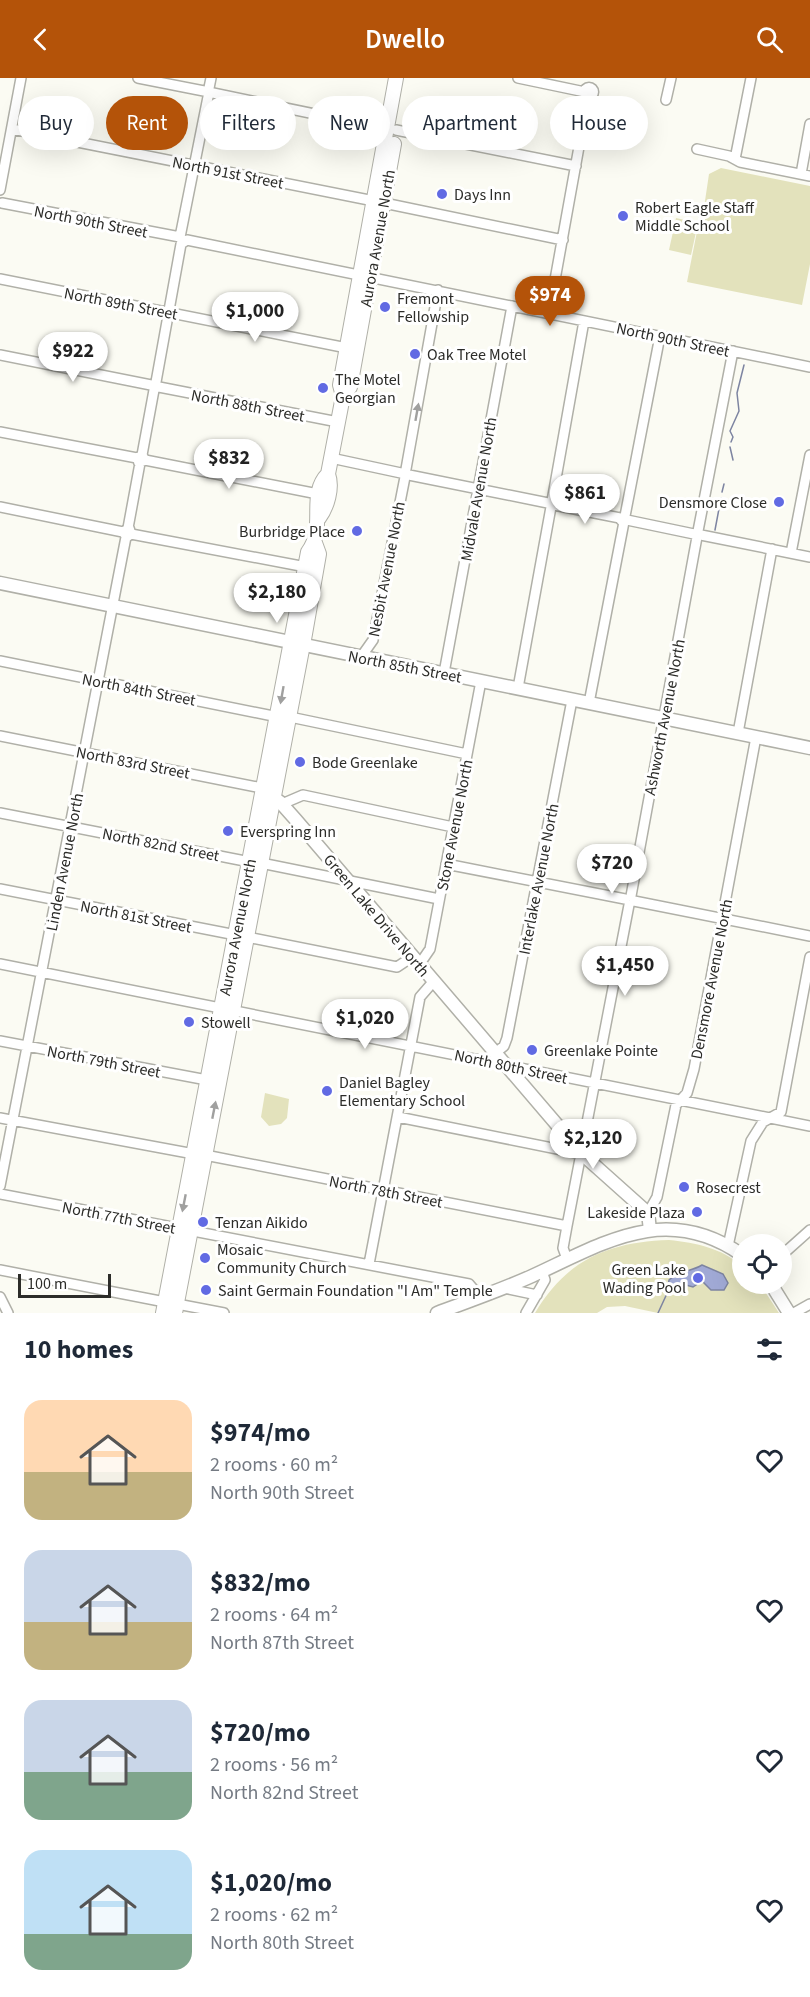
<!DOCTYPE html>
<html lang="en">
<head>
<meta charset="utf-8">
<style>
	:root { --surface:#fff; --page:#f6f6f7; --text:#1f2937; --muted:#747a83; --accent:#b45309 }
	body { margin:0; font-family:"Source Sans 3",sans-serif; background:var(--page); color:var(--text); height:100vh; display:flex; flex-direction:column; font-size:22px; white-space:nowrap }
	* { box-sizing:border-box; margin:0 }
	p { font-size:20px; color:var(--muted) }
	.icon { flex:none; width:33px; height:33px; fill:none; stroke:currentColor; stroke-width:2; stroke-linecap:round; stroke-linejoin:round }
	.map { position:relative; height:1235px; overflow:hidden }
	.panel { display:flex; flex-direction:column; background:var(--surface); flex:1 }
	.panel>* { flex:none }
	.hud { position:absolute; left:18px; top:18px; width:774px; height:54px; display:flex; gap:12px }
	.tools { position:absolute; left:732px; top:1156px; display:grid; gap:12px }
	.tools a { display:grid; place-items:center; width:60px; height:60px; border-radius:50%; background:var(--surface); box-shadow:0 6px 24px #0002; font-size:30px }
	.scale { position:absolute; left:18px; bottom:15px; width:93px; box-sizing:border-box; padding-left:6px; border:3px solid #2c2c29; border-top:0; font-size:16px; line-height:21px; white-space:nowrap; color:#2c2c29; -webkit-text-stroke:4px #fff; paint-order:stroke }
	.price { position:absolute; translate:-50% -51px; padding:0 14px; border-radius:21px; background:#fff; color:#222; font-size:20px; line-height:39px; filter:drop-shadow(0 2px 3px #0008) }
	.price::after { content:''; position:absolute; left:50%; top:36px; width:18px; height:14px; margin-left:-9px; background:inherit; clip-path:polygon(0 0,100% 0,50% 100%) }
	.price.current { background:var(--accent); color:#fff }
	ul { padding:0; list-style:none }
	li { display:flex; align-items:center; gap:18px; height:150px; padding:0 24px }
	li span { display:grid; place-items:center; flex:none; width:168px; height:120px; border-radius:18px; color:#555 }
	li>.icon { margin-inline-start:auto }
	span .icon { width:72px; height:72px; fill:#fffc; stroke-width:1 }
	li b { font-size:26px }
	h2 { display:flex; justify-content:space-between; align-items:center; height:72px; padding:0 24px; font-size:26px }
	.chip { padding:0 21px; border-radius:27px; background:var(--surface); box-shadow:0 6px 24px #0002; font-size:21px; line-height:54px }
	.chip.current { background:var(--accent); color:#fff }
	header { display:flex; justify-content:space-between; align-items:center; height:78px; padding:0 24px; background:var(--accent); color:#fff; font-size:27px; font-weight:600 }
	.map>svg:first-child { display:block }
	.green { fill:#e3e2bc }
	.water { fill:#a0a9d5; stroke:#7d84a1; stroke-width:1.5 }
	.lines { fill:none; stroke-linecap:round; stroke-linejoin:round }
	.stream { stroke:#7d84a1; stroke-width:1.5 }
	.minor-casing { stroke:#b0b0a8; stroke-width:12 }
	.major-casing { stroke:#b0b0a8; stroke-width:15 }
	.highway-casing { stroke:#b0b0a8; stroke-width:16 }
	.minor { stroke:#fff; stroke-width:9 }
	.major { stroke:#fff; stroke-width:12 }
	.highway { stroke:#fff; stroke-width:14 }
	.oneway { fill:#a0a09f }
	.poi-dot { fill:#616ae3; stroke:#fff; stroke-width:2 }
	.labels { text-anchor:middle; stroke-width:6; stroke-linejoin:round; paint-order:stroke }
	.street-label { font-size:16px; fill:#2c2c29; stroke:#fff }
	.poi-label { font-size:16px; fill:#2c2c29; stroke:#fff; text-anchor:start }
</style>
</head>
<body>
<header><svg class="icon" aria-label="back" viewBox="0 0 24 24"><path d="M15 5l-7 7 7 7"/></svg>Dwello<svg class="icon" aria-label="search" viewBox="0 0 24 24"><circle cx="10" cy="10" r="6"/><path d="M15 15l6 6"/></svg></header>
<div class="map">
<svg width="810" height="1235" viewBox="0 0 810 1235">
	<rect width="100%" height="100%" fill="#fbfbf3"/>
	<path class="green" d="M721 90 810 108V186L802 227 687 204 699 143H702L709 96Z
		M676 140 698 145 691 177 669 172Z
		M265 1015 289 1021 287 1040 281 1046 269 1048 261 1039Z
		M669 1162C697 1165 721 1170 742 1188V1206H760L779 1235H658L625 1228 607 1229 597 1235H535C567 1181 609 1164 669 1162Z"/>
	<path class="water" d="M702 1187 723 1196 728 1205 724 1212H711L702 1203 693 1209 682 1206 668 1208 669 1202C679 1192 691 1194 702 1187Z"/>
	<g class="lines">
		<path class="stream" d="M4 114 9 87
			M731 364 733 359 730 353 739 333 737 315 744 287
			M730 369 733 382
			M722 414 724 406
			M715 452 721 420
			M658 1235 670 1209"/>
		<defs>
			<path id="minor" d="M138 0 204 13
				M518 0 585 14
				M584.5 14a4.5 4.5 0 1 1 9 0a4.5 4.5 0 1 1-9 0Z
				M209 10 211 0
				M213 15 387 51
				M666 22 671 0
				M12 51 374 123
				M396 52 576 88
				M697 71 729 78 740 84 810 98
				M735 81 751 0
				M801 96 810 46
				M0 112 21 0
				M2 125 180 159 208 19
				M384 125 563 162
				M0 201 347 270
				M549 235 588 19
				M0 277 151 307
				M156 304 181 166 187 162 810 289
				M159 309 338 344
				M0 354 137 380
				M142 377 154 312
				M331 380 401 395
				M145 382 142 377 137 380 139 385 145 382 318 416
				M406 391 438 212
				M409 397 548 425
				M552 423 584 243
				M554 427 620 440
				M0 429 123 454
				M625 438 660 258
				M620 441 623 444 627 442 694 456
				M128 450 140 385
				M698 453 733 273
				M131 456 129 450 123 454 127 459 131 456 306 489
				M701 457 810 479
				M791 475 810 377
				M361 579 373 562 405 399
				M0 583 278 639
				M444 595 512 228
				M518 610 551 429
				M589 625 624 444
				M290 639 467 676
				M738 655 772 471
				M0 658 257 709 264 713
				M282 726 303 717 453 749
				M0 735 250 784
				M261 785 439 821
				M446 786 625 821
				M0 811 236 857
				M631 818 697 459
				M634 823 810 858
				M247 859 397 889 412 879
				M0 886 810 1048
				M419 887 430 871 481 603
				M0 963 207 1002
				M494 976 504 968 507 960 572 622
				M398 1039 582 1076
				M0 1040 194 1076
				M205 1077 567 1148
				M0 1108 126 459
				M0 1116 469 1206 480 1219
				M648 1135 657 1119 676 1027 687 1015 694 991 756 659
				M728 1168 751 1063 763 1044 781 1034 810 879
				M782 1177 810 1152
				M567 1181 563 1170 567 1148 629 827
				M369 1186 420 919 433 904
				M0 1192 165 1224
				M504 1210 537 1217
				M0 1219 8 1235
				M177 1226 224 1235
				M526 1235 545 1202 542 1193
				M794 1235 810 1226"/>
			<path id="major" d="M0 505 810 670
				M268 716 280 724 296 742 582 1076 648 1135 650 1152
				M771 1206 789 1235
				M437 1235C469 1223 501 1212 532 1198 604 1165 666 1124 742 1177"/>
			<path id="highway" d="M343 318 350 309 394 66
				M319 440C327 429 333 410 328 396L343 318 340 307 396 0
				M163 1235 308 474C327 449 307 417 328 396
				M175 1235 305 556 319 476 315 465"/>
		</defs>
		<use href="#minor" class="minor-casing"/>
		<use href="#major" class="major-casing"/>
		<use href="#highway" class="highway-casing"/>
		<use href="#minor" class="minor"/>
		<use href="#major" class="major"/>
		<use href="#highway" class="highway"/>
	</g>
	<defs><path id="oneway-solid" d="M-6-.8H1V-3.2L6.5 0L1 3.2V.8H-6Z" transform="scale(1.5)"/></defs>
	<g class="oneway">
		<use href="#oneway-solid" transform="translate(417 334) rotate(-80)"/>
		<use href="#oneway-solid" transform="translate(282 617) rotate(100)"/>
		<use href="#oneway-solid" transform="translate(214 1032) rotate(-79)"/>
		<use href="#oneway-solid" transform="translate(184 1125) rotate(101)"/>
	</g>
	<g class="poi-dot">
		<circle cx="442" cy="116" r="6"/>
		<circle cx="623" cy="138" r="6"/>
		<circle cx="385" cy="229" r="6"/>
		<circle cx="415" cy="276" r="6"/>
		<circle cx="323" cy="310" r="6"/>
		<circle cx="779" cy="424" r="6"/>
		<circle cx="357" cy="453" r="6"/>
		<circle cx="300" cy="684" r="6"/>
		<circle cx="228" cy="753" r="6"/>
		<circle cx="189" cy="944" r="6"/>
		<circle cx="532" cy="972" r="6"/>
		<circle cx="327" cy="1013" r="6"/>
		<circle cx="684" cy="1109" r="6"/>
		<circle cx="697" cy="1134" r="6"/>
		<circle cx="203" cy="1144" r="6"/>
		<circle cx="205" cy="1180" r="6"/>
		<circle cx="698" cy="1200" r="6"/>
		<circle cx="206" cy="1212" r="6"/>
	</g>
	<g class="labels">
		<g class="street-label">
			<text transform="translate(228 94) rotate(11)" y="6">North 91st Street</text>
			<text transform="translate(91 143) rotate(11)" y="6">North 90th Street</text>
			<text transform="translate(377 160) rotate(-80)" y="6">Aurora Avenue North</text>
			<text transform="translate(121 225) rotate(11)" y="6">North 89th Street</text>
			<text transform="translate(673 261) rotate(12)" y="6">North 90th Street</text>
			<text transform="translate(248 327) rotate(11)" y="6">North 88th Street</text>
			<text transform="translate(478 411) rotate(-80)" y="6">Midvale Avenue North</text>
			<text transform="translate(386 491) rotate(-79)" y="6">Nesbit Avenue North</text>
			<text transform="translate(405 588) rotate(11)" y="6">North 85th Street</text>
			<text transform="translate(139 611) rotate(11)" y="6">North 84th Street</text>
			<text transform="translate(664 639) rotate(-79)" y="6">Ashworth Avenue North</text>
			<text transform="translate(133 684) rotate(11)" y="6">North 83rd Street</text>
			<text transform="translate(454 747) rotate(-79)" y="6">Stone Avenue North</text>
			<text transform="translate(161 766) rotate(11)" y="6">North 82nd Street</text>
			<text transform="translate(64 784) rotate(-79)" y="6">Linden Avenue North</text>
			<text transform="translate(538 801) rotate(-79)" y="6">Interlake Avenue North</text>
			<text transform="translate(377 837) rotate(50)" y="6">Green Lake Drive North</text>
			<text transform="translate(136 838) rotate(11)" y="6">North 81st Street</text>
			<text transform="translate(237 849) rotate(-79)" y="6">Aurora Avenue North</text>
			<text transform="translate(711 901) rotate(-79)" y="6">Densmore Avenue North</text>
			<text transform="translate(104 983) rotate(11)" y="6">North 79th Street</text>
			<text transform="translate(511 988) rotate(12)" y="6">North 80th Street</text>
			<text transform="translate(386 1113) rotate(11)" y="6">North 78th Street</text>
			<text transform="translate(119 1139) rotate(11)" y="6">North 77th Street</text>
		</g>
		<g class="poi-label">
			<text x="454" y="122">Days Inn</text>
			<text x="635" y="135">Robert Eagle Staff<tspan x="635" dy="18">Middle School</tspan></text>
			<text x="397" y="226">Fremont<tspan x="397" dy="18">Fellowship</tspan></text>
			<text x="427" y="282">Oak Tree Motel</text>
			<text x="335" y="307">The Motel<tspan x="335" dy="18">Georgian</tspan></text>
			<text x="767" y="430" text-anchor="end">Densmore Close</text>
			<text x="345" y="459" text-anchor="end">Burbridge Place</text>
			<text x="312" y="690">Bode Greenlake</text>
			<text x="240" y="759">Everspring Inn</text>
			<text x="201" y="950">Stowell</text>
			<text x="544" y="978">Greenlake Pointe</text>
			<text x="339" y="1010">Daniel Bagley<tspan x="339" dy="18">Elementary School</tspan></text>
			<text x="696" y="1115">Rosecrest</text>
			<text x="685" y="1140" text-anchor="end">Lakeside Plaza</text>
			<text x="215" y="1150">Tenzan Aikido</text>
			<text x="217" y="1177">Mosaic<tspan x="217" dy="18">Community Church</tspan></text>
			<text x="686" y="1197" text-anchor="end">Green Lake<tspan x="686" dy="18">Wading Pool</tspan></text>
			<text x="218" y="1218">Saint Germain Foundation "I Am" Temple</text>
		</g>
	</g>
</svg>
<div class="tools">
<a><svg class="icon" aria-label="locate" viewBox="0 0 24 24"><circle cx="12" cy="12" r="6"/><path d="M12 2v4M12 18v4M2 12h4M18 12h4"/></svg></a>
</div>
<div class="scale">100 m</div>
<b class="price current" style="left:550px;top:249px">$974</b>
<b class="price" style="left:255px;top:265px">$1,000</b>
<b class="price" style="left:73px;top:305px">$922</b>
<b class="price" style="left:229px;top:412px">$832</b>
<b class="price" style="left:585px;top:447px">$861</b>
<b class="price" style="left:277px;top:546px">$2,180</b>
<b class="price" style="left:612px;top:817px">$720</b>
<b class="price" style="left:625px;top:919px">$1,450</b>
<b class="price" style="left:365px;top:972px">$1,020</b>
<b class="price" style="left:593px;top:1092px">$2,120</b>
<div class="hud">
<a class="chip">Buy</a>
<a class="chip current">Rent</a>
<a class="chip">Filters</a>
<a class="chip">New</a>
<a class="chip">Apartment</a>
<a class="chip">House</a>
</div>
</div>
<section class="panel">
<h2>10 homes<svg class="icon" aria-label="filters" viewBox="0 0 24 24"><path d="M4 7h16M4 17h16"/><circle cx="9" cy="7" r="2"/><circle cx="15" cy="17" r="2"/></svg></h2>
<ul>
<li><span style="background:linear-gradient(#ffd9b3 60%,#c2b280 0)"><svg class="icon" aria-label="home" viewBox="0 0 24 24"><path d="M3 11l9-7 9 7M6 9v11h12V9"/></svg></span><div><b>$974/mo</b><p>2 rooms · 60 m²</p><p>North 90th Street</p></div><svg class="icon" aria-label="heart" viewBox="0 0 24 24"><path d="M12 20l-8-8c-3-5 5-10 8-4 3-6 11-1 8 4z"/></svg></li>
<li><span style="background:linear-gradient(#c9d6e8 60%,#c2b280 0)"><svg class="icon" aria-label="home" viewBox="0 0 24 24"><path d="M3 11l9-7 9 7M6 9v11h12V9"/></svg></span><div><b>$832/mo</b><p>2 rooms · 64 m²</p><p>North 87th Street</p></div><svg class="icon" aria-label="heart" viewBox="0 0 24 24"><path d="M12 20l-8-8c-3-5 5-10 8-4 3-6 11-1 8 4z"/></svg></li>
<li><span style="background:linear-gradient(#c9d6e8 60%,#7fa58c 0)"><svg class="icon" aria-label="home" viewBox="0 0 24 24"><path d="M3 11l9-7 9 7M6 9v11h12V9"/></svg></span><div><b>$720/mo</b><p>2 rooms · 56 m²</p><p>North 82nd Street</p></div><svg class="icon" aria-label="heart" viewBox="0 0 24 24"><path d="M12 20l-8-8c-3-5 5-10 8-4 3-6 11-1 8 4z"/></svg></li>
<li><span style="background:linear-gradient(#bfe0f5 70%,#7fa58c 0)"><svg class="icon" aria-label="home" viewBox="0 0 24 24"><path d="M3 11l9-7 9 7M6 9v11h12V9"/></svg></span><div><b>$1,020/mo</b><p>2 rooms · 62 m²</p><p>North 80th Street</p></div><svg class="icon" aria-label="heart" viewBox="0 0 24 24"><path d="M12 20l-8-8c-3-5 5-10 8-4 3-6 11-1 8 4z"/></svg></li>
</ul>
</section>
</body>
</html>
